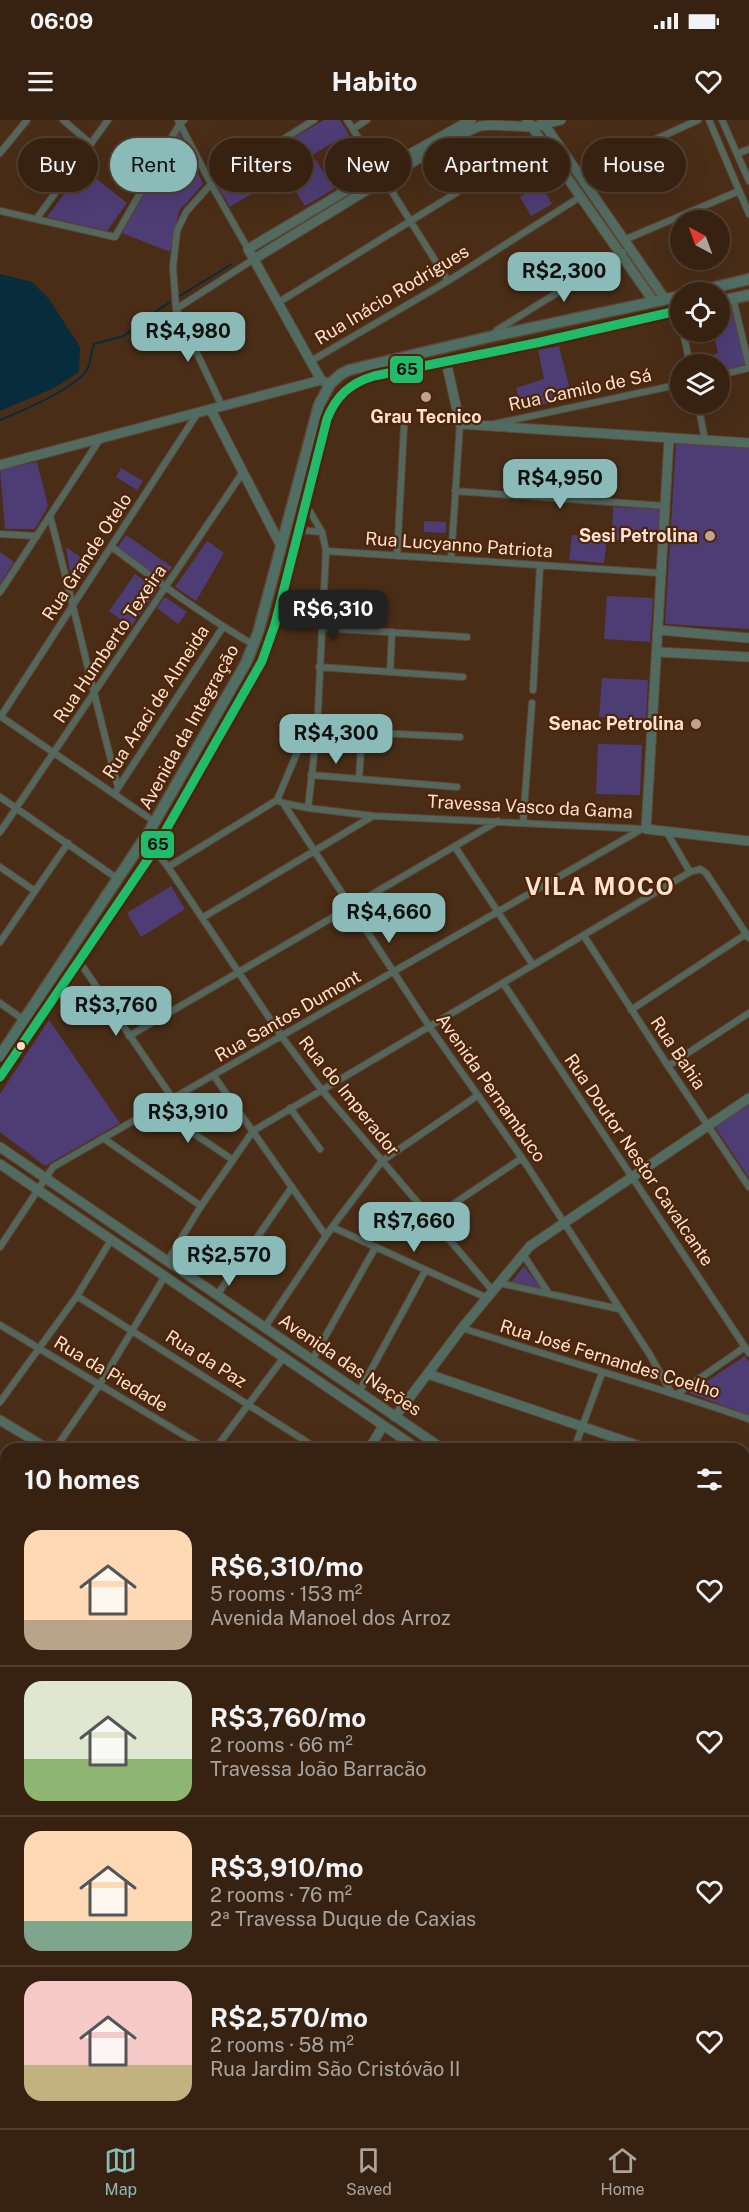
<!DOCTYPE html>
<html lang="en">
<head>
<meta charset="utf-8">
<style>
	:root { --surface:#372211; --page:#422f1f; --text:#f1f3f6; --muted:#aaa49f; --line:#513f31; --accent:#8bbbb9 }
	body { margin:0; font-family:"Public Sans",sans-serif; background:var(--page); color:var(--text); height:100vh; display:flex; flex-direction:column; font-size:22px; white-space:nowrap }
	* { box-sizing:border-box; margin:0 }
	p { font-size:20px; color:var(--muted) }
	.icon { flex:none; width:33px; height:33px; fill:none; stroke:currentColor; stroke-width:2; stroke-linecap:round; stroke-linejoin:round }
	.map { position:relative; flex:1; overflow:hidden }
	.details { position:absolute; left:0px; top:1323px; width:750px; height:686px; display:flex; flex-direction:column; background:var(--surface); border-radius:18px 18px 0 0; box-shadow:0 6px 24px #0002,0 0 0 2px var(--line) }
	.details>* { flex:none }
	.guide { position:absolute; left:18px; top:18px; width:714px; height:54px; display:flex; gap:12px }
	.needle { width:39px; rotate:319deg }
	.controls { position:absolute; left:670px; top:90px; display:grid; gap:12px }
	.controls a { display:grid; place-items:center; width:60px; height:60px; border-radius:50%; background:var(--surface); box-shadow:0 6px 24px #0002,0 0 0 2px var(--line); font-size:30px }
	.price { position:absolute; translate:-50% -51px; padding:0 14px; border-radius:12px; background:var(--accent); color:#111; font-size:20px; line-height:39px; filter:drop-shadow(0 2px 3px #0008) }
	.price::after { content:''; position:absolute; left:50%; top:36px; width:18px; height:14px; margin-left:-9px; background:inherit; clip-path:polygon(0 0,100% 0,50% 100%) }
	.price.on { background:#222; color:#fff }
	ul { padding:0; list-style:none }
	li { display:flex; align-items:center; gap:18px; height:150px; padding:0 24px }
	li+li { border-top:2px solid var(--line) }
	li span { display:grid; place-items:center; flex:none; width:168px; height:120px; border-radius:18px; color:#555 }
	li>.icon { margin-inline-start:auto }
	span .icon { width:72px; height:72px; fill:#fffc; stroke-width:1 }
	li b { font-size:26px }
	h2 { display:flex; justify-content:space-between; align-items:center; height:72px; padding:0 24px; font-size:26px }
	.tag { padding:0 21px; border-radius:27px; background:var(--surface); box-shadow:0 6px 24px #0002,0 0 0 2px var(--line); font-size:21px; line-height:54px }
	.tag.on { background:var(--accent); color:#111 }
	.status { display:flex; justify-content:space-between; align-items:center; height:42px; padding:0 30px; background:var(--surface); direction:ltr }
	.status svg { height:16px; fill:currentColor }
	header { display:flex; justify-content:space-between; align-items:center; height:78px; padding:0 24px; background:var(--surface); font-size:27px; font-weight:700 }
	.dock { display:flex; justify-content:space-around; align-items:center; height:84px; border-top:2px solid var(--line); background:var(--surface); font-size:16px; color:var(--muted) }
	.dock a { display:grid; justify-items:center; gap:3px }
	.dock .on { color:var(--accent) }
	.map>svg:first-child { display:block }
	.green { fill:#4e3d74 }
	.water { fill:#072c3b }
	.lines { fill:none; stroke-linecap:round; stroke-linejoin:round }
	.stream { stroke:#072c3b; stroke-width:2 }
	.street-casing { stroke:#5e4736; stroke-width:8 }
	.secondary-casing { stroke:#5e4736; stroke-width:11 }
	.primary-casing { stroke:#5e4736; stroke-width:13 }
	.highway-casing { stroke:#5e4736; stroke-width:14 }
	.street { stroke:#54675d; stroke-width:6 }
	.secondary { stroke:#526b60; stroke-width:9 }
	.primary { stroke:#506f64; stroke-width:10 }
	.highway { stroke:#5d6f62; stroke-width:12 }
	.bus-1-casing { stroke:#4d2508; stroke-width:14 }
	.bus-1 { stroke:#20bc6c; stroke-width:9 }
	.poi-dot { fill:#bea391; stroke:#4d2508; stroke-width:2 }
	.bus-dot { fill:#fde2d3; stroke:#4d2508; stroke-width:2 }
	.labels { text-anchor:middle; stroke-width:4.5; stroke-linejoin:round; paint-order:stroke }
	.street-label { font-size:18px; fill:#fde2d3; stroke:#4d2508 }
	.poi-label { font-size:18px; font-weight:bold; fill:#fde2d3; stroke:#4d2508; text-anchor:end }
	.district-label { font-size:24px; font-weight:bold; letter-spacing:1.5px; fill:#fde2d3; stroke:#4d2508 }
	.line-badge { stroke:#4d2508; stroke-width:2 }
	.pale-badge-label { font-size:16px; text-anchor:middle; font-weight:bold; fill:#111 }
</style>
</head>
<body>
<div class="status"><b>06:09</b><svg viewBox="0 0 49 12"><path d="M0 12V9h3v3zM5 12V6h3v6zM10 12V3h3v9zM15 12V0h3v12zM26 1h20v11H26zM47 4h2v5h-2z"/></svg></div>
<header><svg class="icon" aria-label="menu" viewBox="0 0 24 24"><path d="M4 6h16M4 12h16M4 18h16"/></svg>Habito<svg class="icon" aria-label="heart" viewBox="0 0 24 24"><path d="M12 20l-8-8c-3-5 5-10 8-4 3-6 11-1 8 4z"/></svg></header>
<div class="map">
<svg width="749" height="2008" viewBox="0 0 749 2008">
	<rect width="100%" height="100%" fill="#492d17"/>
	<path class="green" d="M324 0H340L369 48 355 57 334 22 306 39 293 18Z
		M179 11 203 64 179 91 170 132 122 113Z
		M316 40 334 69 305 86 287 57Z
		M83 48 127 83 107 111 47 97Z
		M243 48 256 71 230 87 216 64Z
		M541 65 552 84 531 96 520 77Z
		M730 183 746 244 720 251V244H693V240L718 233 713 212H720V185Z
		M559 226 572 278 521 289 516 268 544 259 538 230Z
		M676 323 749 328V509L665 504Z
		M37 342 48 386 35 409H5L0 349Z
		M121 348 143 361 137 370 116 357Z
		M613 387 661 389 660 422 612 420Z
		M424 401 446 402V413L424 412Z
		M126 415 172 447 163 460 117 428Z
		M572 415 607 418 604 443 569 440Z
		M207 421 224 433 196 481 175 467Z
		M66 427 90 444 73 470Z
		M0 432 14 442 0 464Z
		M135 454 157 470 131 507 109 491Z
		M607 476 653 478 650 522 604 519Z
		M165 477 187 492 178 504 157 488Z
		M602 558 648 560 646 600 599 597Z
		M598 624 642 625 640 675 596 674Z
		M171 766 185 789 141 817 127 793Z
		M49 900 120 1003 45 1046 0 1012V974Z
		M749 985V1058L715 1007Z
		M524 1146 545 1173 511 1163Z
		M745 1236 749 1242V1295L689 1273Z"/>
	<path class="water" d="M0 154 32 162 49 179 80 227 79 252 54 268 0 291Z"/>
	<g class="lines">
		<path class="stream" d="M178 177 232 144
			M0 300C22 291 73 270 86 251 92 243 90 233 94 224L124 216 142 201 170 182"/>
		<defs>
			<path id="street" d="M63 0 91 24
				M178 0 211 64 248 129
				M347 0 448 161
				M709 0 749 94
				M722 0 749 61
				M353 9 367 0
				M0 33 27 0
				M737 34 749 29
				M579 54 698 0
				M0 91 115 117 180 3 184 0
				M37 98 108 0
				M624 120 739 71
				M733 178 749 246
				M279 182 542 20
				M176 189 254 139
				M683 212 690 244
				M493 216 497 210 623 132
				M311 241 448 161 580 77
				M720 255 749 248
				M698 284 705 320
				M222 286 176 189 173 147 177 111 186 92 211 64 314 0
				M494 304 681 264
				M455 371 666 386
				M306 385 322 412 326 431 317 610 308 688
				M50 396C74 486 94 577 118 667
				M298 410 322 412
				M0 414 37 416
				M112 427C158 462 204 496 254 525
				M326 431 661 453
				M397 436 404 307
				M451 439 460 304
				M0 472 100 319
				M321 508 467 517
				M319 547 463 557
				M390 552 392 512
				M533 570 540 446
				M0 596 155 702
				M1 596 197 294
				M311 655 457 667
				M359 659 362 613
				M114 674 223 507
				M0 677 118 759
				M277 680 283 683 308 688 374 696 643 709
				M277 680 303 619 308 612 317 610 460 617
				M283 683 429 906 522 1038 650 1235 671 1272
				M523 702 532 583
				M666 711 690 752
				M0 712 243 352
				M145 718 168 747 282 917 321 969 493 1171
				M455 727 533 845
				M0 747 35 771
				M168 747 277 680
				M202 798 373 696
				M584 816 668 946 749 1067
				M0 822 68 723
				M79 841 173 979
				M503 863 749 1233
				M0 883 24 900
				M631 890 746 814
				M129 916 498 701
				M668 946 749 893
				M214 956 326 1116
				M156 988 233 1040
				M290 988 320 1029
				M103 1018 201 1086
				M431 1099 522 1038
				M332 1107 487 1178
				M0 1127 53 1047 642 709
				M523 1134 549 1174
				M168 1140 201 1086 253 1011 690 752 700 749 706 753 749 818
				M499 1163 619 1189
				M217 1175 292 1067
				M77 1176 318 1329
				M0 1205 207 1329
				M265 1207 332 1107 382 1041 477 976
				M462 1208C558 1239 654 1266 749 1299
				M312 1240 375 1128
				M359 1272 425 1151
				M677 1274 745 1227
				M0 1282 77 1176 111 1120
				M55 1329 100 1264 165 1156
				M215 1329 284 1237
				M574 1329 602 1253
				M0 1424 6 1415
				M744 1448 749 1434
				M0 1504 6 1508
				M0 1572 6 1576
				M0 1596 6 1589
				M0 1742 6 1738
				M0 1757 6 1769
				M0 1827 6 1823
				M0 1895 6 1891
				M744 1903 749 1905
				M0 1967 6 1962
				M0 1986 6 2000
				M124 2002 127 2008
				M344 2002 346 2008
				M532 2002 536 2008
				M725 2002 727 2008
				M13 2008 26 2002
				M173 2008 185 2002
				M395 2008 407 2002
				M568 2008 577 2002
				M693 2008 702 2002"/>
			<path id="secondary" d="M527 0 654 182
				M542 1 665 179
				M254 139 449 20 480 6 492 5 532 7 561 0
				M446 241 460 304 749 323
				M321 260 248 129 379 51 471 0
				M211 290 281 426
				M669 319 646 709 749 721
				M0 345 321 260 325 262
				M659 510 749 518
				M658 532 749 537
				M0 1027 443 1329
				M0 1044 418 1329
				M428 1254 648 1329
				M395 1297 462 1208 530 1126 749 978
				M0 1300 48 1329
				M369 1329 383 1306
				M744 1361 749 1362
				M744 1493 749 1495
				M0 1672 6 1668
				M744 1720 749 1722
				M744 1728 749 1730"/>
			<path id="primary" d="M694 172 749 159
				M720 181 749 175
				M0 936 150 710 246 543 258 513 319 285 330 264 341 254 349 250 493 216 681 176
				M0 957 155 729 262 541 275 504 327 299C336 276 350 263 374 256L536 223 681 190"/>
			<path id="highway" d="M744 1801 749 1797
				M744 1887 749 1886
				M359 2008 373 2002"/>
		</defs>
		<use href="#street" class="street-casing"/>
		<use href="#secondary" class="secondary-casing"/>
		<use href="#primary" class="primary-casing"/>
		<use href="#highway" class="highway-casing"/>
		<use href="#street" class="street"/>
		<use href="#secondary" class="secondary"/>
		<use href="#primary" class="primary"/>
		<use href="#highway" class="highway"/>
		<defs>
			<path id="bus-1" d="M0 957 155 729 262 541 275 504 327 299C336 276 350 263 374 256L536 223 681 190"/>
		</defs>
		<use href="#bus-1" class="bus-1-casing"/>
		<use href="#bus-1" class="bus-1"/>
	</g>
	<g class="poi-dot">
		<circle cx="426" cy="277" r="6"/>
		<circle cx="710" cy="416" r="6"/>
		<circle cx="696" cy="604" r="6"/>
	</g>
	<circle class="bus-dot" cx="21" cy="926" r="5"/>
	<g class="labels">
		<g class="street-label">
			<text transform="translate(392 175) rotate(-31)" y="6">Rua Inácio Rodrigues</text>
			<text transform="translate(580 270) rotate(-12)" y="6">Rua Camilo de Sá</text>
			<text transform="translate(459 425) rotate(4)" y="6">Rua Lucyanno Patriota</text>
			<text transform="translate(87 437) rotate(-57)" y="6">Rua Grande Otelo</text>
			<text transform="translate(110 524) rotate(-56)" y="6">Rua Humberto Texeira</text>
			<text transform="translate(156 582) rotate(-57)" y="6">Rua Araci de Almeida</text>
			<text transform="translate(189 607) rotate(-61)" y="6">Avenida da Integração</text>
			<text transform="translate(530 687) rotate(3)" y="6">Travessa Vasco da Gama</text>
			<text transform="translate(288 896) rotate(-30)" y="6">Rua Santos Dumont</text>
			<text transform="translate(678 933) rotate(56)" y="6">Rua Bahia</text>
			<text transform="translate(491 968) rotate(55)" y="6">Avenida Pernambuco</text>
			<text transform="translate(349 976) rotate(51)" y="6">Rua do Imperador</text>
			<text transform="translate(639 1040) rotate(56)" y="6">Rua Doutor Nestor Cavalcante</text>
			<text transform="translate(206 1239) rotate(32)" y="6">Rua da Paz</text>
			<text transform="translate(610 1239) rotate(17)" y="6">Rua José Fernandes Coelho</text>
			<text transform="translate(350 1245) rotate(34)" y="6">Avenida das Nações</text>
			<text transform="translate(111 1254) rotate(31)" y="6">Rua da Piedade</text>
		</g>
		<g class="poi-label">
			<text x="426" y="303" text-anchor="middle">Grau Tecnico</text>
			<text x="698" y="422">Sesi Petrolina</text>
			<text x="684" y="610">Senac Petrolina</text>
		</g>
		<g class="district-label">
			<text x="600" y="775">VILA MOCO</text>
		</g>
	</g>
	<g class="line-badge">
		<rect x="389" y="235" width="35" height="29" rx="6" fill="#20bc6c"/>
		<rect x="140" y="710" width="35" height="29" rx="6" fill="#20bc6c"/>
	</g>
	<g class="pale-badge-label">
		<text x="407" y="255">65</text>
		<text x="158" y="730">65</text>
	</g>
</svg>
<div class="controls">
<a><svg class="needle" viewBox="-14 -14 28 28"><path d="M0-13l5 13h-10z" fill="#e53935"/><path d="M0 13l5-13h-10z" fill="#aaa49f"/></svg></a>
<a><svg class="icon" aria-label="locate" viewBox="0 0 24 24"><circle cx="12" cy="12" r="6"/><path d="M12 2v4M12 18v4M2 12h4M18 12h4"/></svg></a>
<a><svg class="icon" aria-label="layers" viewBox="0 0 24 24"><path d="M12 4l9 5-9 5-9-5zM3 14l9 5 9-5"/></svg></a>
</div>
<b class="price" style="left:564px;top:183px">R$2,300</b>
<b class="price" style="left:188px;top:243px">R$4,980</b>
<b class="price" style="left:560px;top:390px">R$4,950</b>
<b class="price on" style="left:333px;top:521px">R$6,310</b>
<b class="price" style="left:336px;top:645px">R$4,300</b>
<b class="price" style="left:389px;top:824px">R$4,660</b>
<b class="price" style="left:116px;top:917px">R$3,760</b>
<b class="price" style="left:188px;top:1024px">R$3,910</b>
<b class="price" style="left:414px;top:1133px">R$7,660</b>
<b class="price" style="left:229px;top:1167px">R$2,570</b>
<div class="guide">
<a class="tag">Buy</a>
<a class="tag on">Rent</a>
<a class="tag">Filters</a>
<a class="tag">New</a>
<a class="tag">Apartment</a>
<a class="tag">House</a>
</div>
<section class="details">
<h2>10 homes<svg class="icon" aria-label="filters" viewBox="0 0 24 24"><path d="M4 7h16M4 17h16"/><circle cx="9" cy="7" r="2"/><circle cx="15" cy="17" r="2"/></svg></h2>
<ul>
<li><span style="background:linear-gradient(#ffd9b3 75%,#b9a48a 0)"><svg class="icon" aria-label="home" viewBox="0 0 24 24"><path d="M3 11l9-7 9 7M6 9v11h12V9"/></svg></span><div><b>R$6,310/mo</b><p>5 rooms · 153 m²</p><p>Avenida Manoel dos Arroz</p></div><svg class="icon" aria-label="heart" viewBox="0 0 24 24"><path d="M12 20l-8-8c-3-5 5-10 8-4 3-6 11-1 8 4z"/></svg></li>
<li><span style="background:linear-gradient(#dfe7d0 65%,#8fb573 0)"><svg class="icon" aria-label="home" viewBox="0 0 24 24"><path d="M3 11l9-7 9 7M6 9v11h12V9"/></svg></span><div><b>R$3,760/mo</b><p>2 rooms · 66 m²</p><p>Travessa João Barracão</p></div><svg class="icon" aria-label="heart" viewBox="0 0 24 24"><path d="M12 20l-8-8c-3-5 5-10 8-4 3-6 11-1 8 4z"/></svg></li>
<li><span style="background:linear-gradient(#ffd9b3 75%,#7fa58c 0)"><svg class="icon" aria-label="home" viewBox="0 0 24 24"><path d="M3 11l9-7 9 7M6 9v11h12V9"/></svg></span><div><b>R$3,910/mo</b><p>2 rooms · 76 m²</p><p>2ª Travessa Duque de Caxias</p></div><svg class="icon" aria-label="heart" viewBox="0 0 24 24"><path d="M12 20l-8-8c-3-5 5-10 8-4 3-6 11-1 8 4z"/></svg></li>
<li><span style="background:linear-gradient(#f6c9c9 70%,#c2b280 0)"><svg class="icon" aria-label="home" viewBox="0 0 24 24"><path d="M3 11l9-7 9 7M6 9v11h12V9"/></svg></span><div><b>R$2,570/mo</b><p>2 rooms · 58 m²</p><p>Rua Jardim São Cristóvão II</p></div><svg class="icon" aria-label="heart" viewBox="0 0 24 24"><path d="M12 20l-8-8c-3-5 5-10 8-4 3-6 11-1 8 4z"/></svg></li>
</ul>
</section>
</div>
<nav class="dock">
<a class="on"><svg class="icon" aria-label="map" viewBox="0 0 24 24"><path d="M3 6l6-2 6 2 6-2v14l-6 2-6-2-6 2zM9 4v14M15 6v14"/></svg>Map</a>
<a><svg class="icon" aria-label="saved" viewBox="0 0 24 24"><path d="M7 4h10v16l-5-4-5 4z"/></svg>Saved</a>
<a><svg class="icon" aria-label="home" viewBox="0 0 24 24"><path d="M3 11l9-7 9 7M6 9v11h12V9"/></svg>Home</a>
</nav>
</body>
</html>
